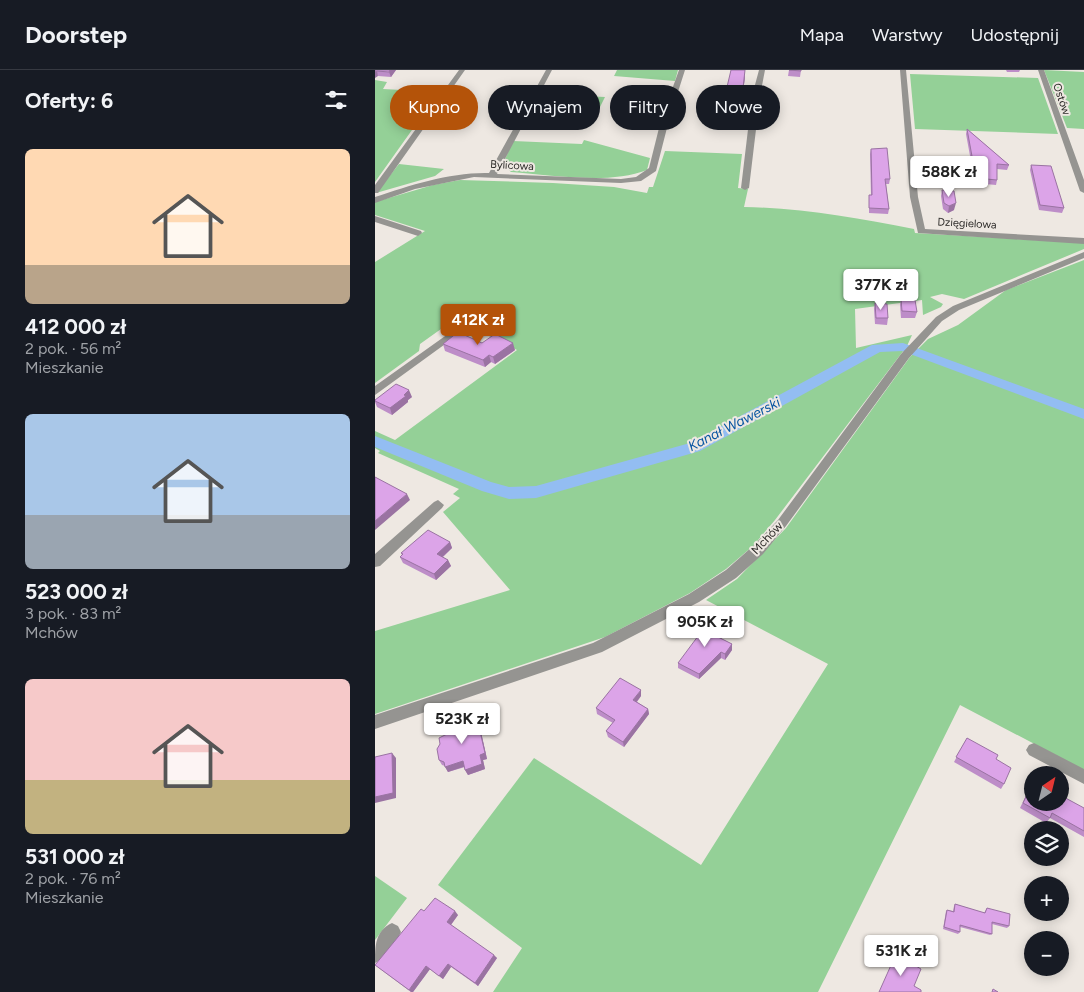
<!DOCTYPE html>
<html lang="pl">
<head>
<meta charset="utf-8">
<style>
	:root { --surface:#171b24; --page:#242831; --text:#f1f3f6; --muted:#9ea1a6; --line:#363941; --accent:#b45309 }
	body { margin:0; font-family:Figtree,sans-serif; background:var(--page); color:var(--text); height:100vh; display:flex; flex-direction:column; font-size:19px; white-space:nowrap }
	* { box-sizing:border-box; margin:0 }
	p { font-size:16px; color:var(--muted) }
	.icon { flex:none; width:28px; height:28px; fill:none; stroke:currentColor; stroke-width:2; stroke-linecap:round; stroke-linejoin:round }
	.map { position:relative; flex:1; overflow:hidden }
	.drawer { display:flex; flex-direction:column; background:var(--surface); width:375px }
	.drawer>* { flex:none }
	.banner { position:absolute; left:15px; top:15px; width:475px; height:45px; display:flex; gap:10px }
	.needle { width:32px; rotate:35deg }
	.buttons { position:absolute; left:649px; top:696px; display:grid; gap:10px }
	.buttons a { display:grid; place-items:center; width:45px; height:45px; border-radius:50%; background:var(--surface); box-shadow:0 2px 12px #0003; font-size:25px }
	.price { position:absolute; translate:-50% -42px; padding:0 11px; border-radius:5px; background:#fff; color:#222; font-size:16px; line-height:32px; filter:drop-shadow(0 1px 2px #0008) }
	.price::after { content:''; position:absolute; left:50%; top:30px; width:15px; height:11px; margin-left:-8px; background:inherit; clip-path:polygon(0 0,100% 0,50% 100%) }
	.price.active { background:var(--accent); color:#fff }
	ul { padding:0; list-style:none }
	li { display:grid; align-content:center; gap:10px; height:265px; padding:0 25px }
	li span { display:grid; place-items:center; height:155px; border-radius:8px; color:#555 }
	li>.icon { margin-inline-start:auto }
	span .icon { width:90px; height:90px; fill:#fffc; stroke-width:1 }
	li b { font-size:21px }
	h2 { display:flex; justify-content:space-between; align-items:center; height:60px; padding:0 25px; font-size:21px }
	.tag { padding:0 18px; border-radius:22px; background:var(--surface); box-shadow:0 2px 12px #0003; font-size:18px; line-height:45px }
	.tag.active { background:var(--accent); color:#fff }
	header { display:flex; align-items:center; gap:30px; box-sizing:border-box; height:70px; padding:0 25px; background:var(--surface); border-bottom:1px solid var(--line) }
	header strong { font-size:24px }
	nav { display:flex; gap:28px; margin-inline-start:auto; font-size:18px }
	main { display:flex; flex:1; min-height:0 }
	.map>svg:first-child { display:block }
	.green { fill:#94d097 }
	.lines { fill:none; stroke-linecap:round; stroke-linejoin:round }
	.canal { fill:#93bdf2; fill-rule:evenodd }
	.minor { fill:#959491; fill-rule:evenodd }
	.wall { fill:#bd8dc8 }
	.shaded-wall { fill:#9a73a2 }
	.building { fill:#dca4e8; stroke:#9a73a2 }
	.labels { text-anchor:middle; stroke-width:4; stroke-linejoin:round; paint-order:stroke }
	.far-street-label { font-size:11px; fill:#2c2a28; stroke:#eee8e2 }
	.street-label { font-size:12px; fill:#2c2a28; stroke:#eee8e2 }
	.water-label { font-size:14px; font-style:italic; fill:#0855a2; stroke:#eee8e2 }
</style>
</head>
<body>
<header>
<strong>Doorstep</strong>
<nav><a>Mapa</a><a>Warstwy</a><a>Udostępnij</a></nav>
</header>
<main>
<section class="drawer">
<h2>Oferty: 6<svg class="icon" aria-label="filters" viewBox="0 0 24 24"><path d="M4 7h16M4 17h16"/><circle cx="9" cy="7" r="2"/><circle cx="15" cy="17" r="2"/></svg></h2>
<ul>
<li><span style="background:linear-gradient(#ffd9b3 75%,#b9a48a 0)"><svg class="icon" aria-label="home" viewBox="0 0 24 24"><path d="M3 11l9-7 9 7M6 9v11h12V9"/></svg></span><div><b>412 000 zł</b><p>2 pok. · 56 m²</p><p>Mieszkanie</p></div></li>
<li><span style="background:linear-gradient(#a9c7e8 65%,#9aa5b1 0)"><svg class="icon" aria-label="home" viewBox="0 0 24 24"><path d="M3 11l9-7 9 7M6 9v11h12V9"/></svg></span><div><b>523 000 zł</b><p>3 pok. · 83 m²</p><p>Mchów</p></div></li>
<li><span style="background:linear-gradient(#f6c9c9 65%,#c2b280 0)"><svg class="icon" aria-label="home" viewBox="0 0 24 24"><path d="M3 11l9-7 9 7M6 9v11h12V9"/></svg></span><div><b>531 000 zł</b><p>2 pok. · 76 m²</p><p>Mieszkanie</p></div></li>
</ul>
</section>
<div class="map">
<svg width="709" height="922" viewBox="0 0 709 922">
	<rect width="100%" height="100%" fill="#eee8e2"/>
	<path class="green" d="M242 0H303L300 11 239 6Z
		M669 0 709 2V59L692 58Z
		M535 4 663 8 683 64 540 59Z
		M0 10 12 12 8 19 64 22 0 112Z
		M164 24 230 27 219 49 151 46Z
		M209 70 275 88 272 100C234 115 177 105 136 102L128 94 138 71 207 74Z
		M290 81 367 84 363 118 373 119 369 137C427 138 482 148 539 159L540 163 709 173V179L589 229 567 224 555 227 568 234 566 237 548 245 547 230 480 239 481 278 537 265 532 276 400 450 378 476 351 499 315 523 230 567 0 644V561L135 520 68 442 85 428 78 424 84 419 3 383 5 381 0 378V361L20 370 142 280 80 249 45 274 44 281 0 313V192L50 161 0 145V132L58 115 85 110 178 113 239 117 272 123 274 117H278Z
		M24 94 69 99 60 106 1 123Z
		M709 190V700L585 635 443 922H118L147 878 63 815 159 688 326 795 453 594 331 530 362 509 411 458 535 287 553 269 583 255 631 220Z
		M0 806 32 828 0 870Z"/>
	<g class="lines">
		<path class="canal" d="M528 273 709 339V349L527 281 505 282 325 381 161 428 134 429 107 421 0 377V366L116 412 134 417 161 416 315 373 497 275Z"/>
		<path class="minor" d="M84 0H90L3 123H0V115Z
			M171 0H177L122 104 246 109 261 107 274 98 286 50 304 0H310L294 50 281 101 266 111 246 113 99 107 40 119 0 133V127C36 115 76 102 114 103Z
			M384 0H390L385 26 374 118 370 120 366 118 377 26Z
			M525 0H531L543 127 550 159 709 168V174L543 163 535 127Z
			M663 0H669L709 110V123L705 121Z
			M0 146 46 161 47 163 43 166 0 152Z
			M709 182V188L584 240 567 251 534 288 411 456 388 484 361 508 324 532 227 582 0 659V645L218 573 314 524 351 500 378 476 403 450 526 284 561 247 578 236Z
			M80 259 84 260V264L0 325V316Z
			M63 430 69 435 67 438 5 496 0 497V484L59 432Z
			M659 673 709 699V714L654 685 651 680 654 675Z
			M17 853 23 856 26 862C21 873 11 888 0 893 0 876 0 861 17 853Z"/>
	</g>
	<path class="wall" d="M0 0H21L16 7 3 6Z
		M414 0H426L425 7 413 6Z
		M631 0H645L644 2H632Z
		M370 6 368 23H352V17Z
		M592 59 634 95 632 100 622 99V110L621 115 600 113 591 64Z
		M496 79 515 109 514 114H511L514 139 513 144 494 143V125H496L495 84Z
		M656 95 689 138 687 143 664 140 655 100Z
		M567 120 579 140 573 143 568 139 566 126Z
		M526 229 542 242 540 248H526L525 235Z
		M500 233 513 248 512 255 500 254 499 239Z
		M107 273 140 280 120 294 116 292 110 297 70 281 68 274Z
		M37 327 33 330V332L17 345 2 337 0 332V330Z
		M75 472 77 478 68 487 73 490 76 496 61 510 28 493 25 487 27 485 26 483Z
		M350 564 346 569 357 574V580L350 590 346 588 324 609 303 598V593Z
		M266 626 262 632 273 639 274 644 249 677 233 667 231 661 238 653 222 644 221 638Z
		M99 649 101 658 104 657 106 662 112 689 108 690 110 699 93 705 90 700V697L73 702 70 696 67 695 64 690 65 674 82 659Z
		M592 668 621 689 629 714 626 719 579 692Z
		M658 711V732L709 738V767L675 748 671 753 645 738Z
		M580 834 609 843 612 838 634 856 632 858 617 854V864L615 865 585 857V862L583 864 568 859 571 841 572 840 578 841 579 836Z
		M49 841 83 845 76 855 122 888 103 916 76 897 68 909 55 899 38 922H36L0 895Z"/>
	<path class="shaded-wall" d="M15 0H21L16 7 14 2Z
		M370 0V6L368 23V18Z
		M2 1 3 6 0 8V2Z
		M581 133 579 140 573 143 574 136Z
		M138 273 140 280 120 294 118 287Z
		M114 285 116 292 110 297 108 290Z
		M34 320 37 327 33 330V332L17 345 15 338 29 325Z
		M32 424 35 430 0 460V451Z
		M75 472 77 478 64 490 62 484Z
		M73 490 76 496 61 510 59 504Z
		M350 558V564L343 573V567Z
		M357 574V580L350 590V584Z
		M346 582V588L324 609V604Z
		M266 620V626L259 635 258 630Z
		M273 639 274 644 249 677 248 672Z
		M96 644 99 649 102 664 99 658Z
		M104 657 106 662 112 689 108 690 110 699 93 705 90 700 105 685Z
		M17 683 21 688V728L0 733V727Z
		M88 691 91 696 73 702 70 697Z
		M80 841 83 845 75 856 72 852Z
		M119 885 122 888 103 916 100 913Z
		M73 894 76 897 68 909 64 906Z
		M51 896 55 899 38 922H36L34 920Z"/>
	<path class="building" d="M0 0H15L14 2 2 1 0 2Z
		M356 0H370L368 18 352 17Z
		M414 0H426V1Z
		M592 59 634 95 622 94V110L601 108Z
		M512 78 515 109H510L514 139 494 138V125H497L496 79Z
		M656 95 676 96 689 138 665 135Z
		M567 120 579 121 581 133 574 136 569 133Z
		M526 229 540 230 542 242 527 241Z
		M500 233 512 234 513 248H501Z
		M83 262 107 273 120 264 138 273 118 287 114 285 108 290 68 274Z
		M21 314 34 320 29 325 31 326 15 338 0 331V330Z
		M0 407 32 424 0 451Z
		M53 460 75 472 62 484 73 490 59 504 25 487 28 484 26 483Z
		M335 550 350 558 343 567 357 574 350 584 346 582 324 604 303 593Z
		M245 608 266 620 258 630 273 639 248 672 231 661 240 650 221 638Z
		M96 644 99 658 104 657 110 683 105 685 107 694 90 700 88 691 70 697 69 692 64 690 62 679 65 674 64 668 82 659 80 649Z
		M592 668 623 685 621 689 636 698 629 714 581 687Z
		M17 683 18 723 0 727V687Z
		M658 712V732H685V725L709 738V761L677 743 675 748 648 733Z
		M60 828 80 841 72 852 119 885 100 913 73 894 64 906 51 896 34 920 0 895 46 839 49 841Z
		M580 834 610 843 612 838 635 844 634 856 617 852V864L585 855V862L569 857 572 840 579 842Z
		M521 884 546 899 539 916 546 920V922H504Z
		M618 919 623 922H617Z"/>
	<g class="labels">
		<g class="far-street-label">
			<text transform="translate(687 29) rotate(71)" y="4">Ostów</text>
			<text transform="translate(137 95) rotate(3)" y="4">Bylicowa</text>
			<text transform="translate(592 153) rotate(3)" y="4">Dzięgielowa</text>
		</g>
		<g class="street-label">
			<text transform="translate(392 468) rotate(-47)" y="4">Mchów</text>
		</g>
		<g class="water-label">
			<text transform="translate(359 354) rotate(-27)" y="5">Kanał Wawerski</text>
		</g>
	</g>
</svg>
<div class="buttons">
<a><svg class="needle" viewBox="-14 -14 28 28"><path d="M0-13l5 13h-10z" fill="#e53935"/><path d="M0 13l5-13h-10z" fill="#9ea1a6"/></svg></a>
<a><svg class="icon" aria-label="layers" viewBox="0 0 24 24"><path d="M12 4l9 5-9 5-9-5zM3 14l9 5 9-5"/></svg></a>
<a>+</a>
<a>−</a>
</div>
<b class="price" style="left:574px;top:128px">588K zł</b>
<b class="price" style="left:506px;top:241px">377K zł</b>
<b class="price active" style="left:103px;top:276px">412K zł</b>
<b class="price" style="left:330px;top:578px">905K zł</b>
<b class="price" style="left:87px;top:675px">523K zł</b>
<b class="price" style="left:526px;top:907px">531K zł</b>
<div class="banner">
<a class="tag active">Kupno</a>
<a class="tag">Wynajem</a>
<a class="tag">Filtry</a>
<a class="tag">Nowe</a>
</div>
</div>
</main>
</body>
</html>
